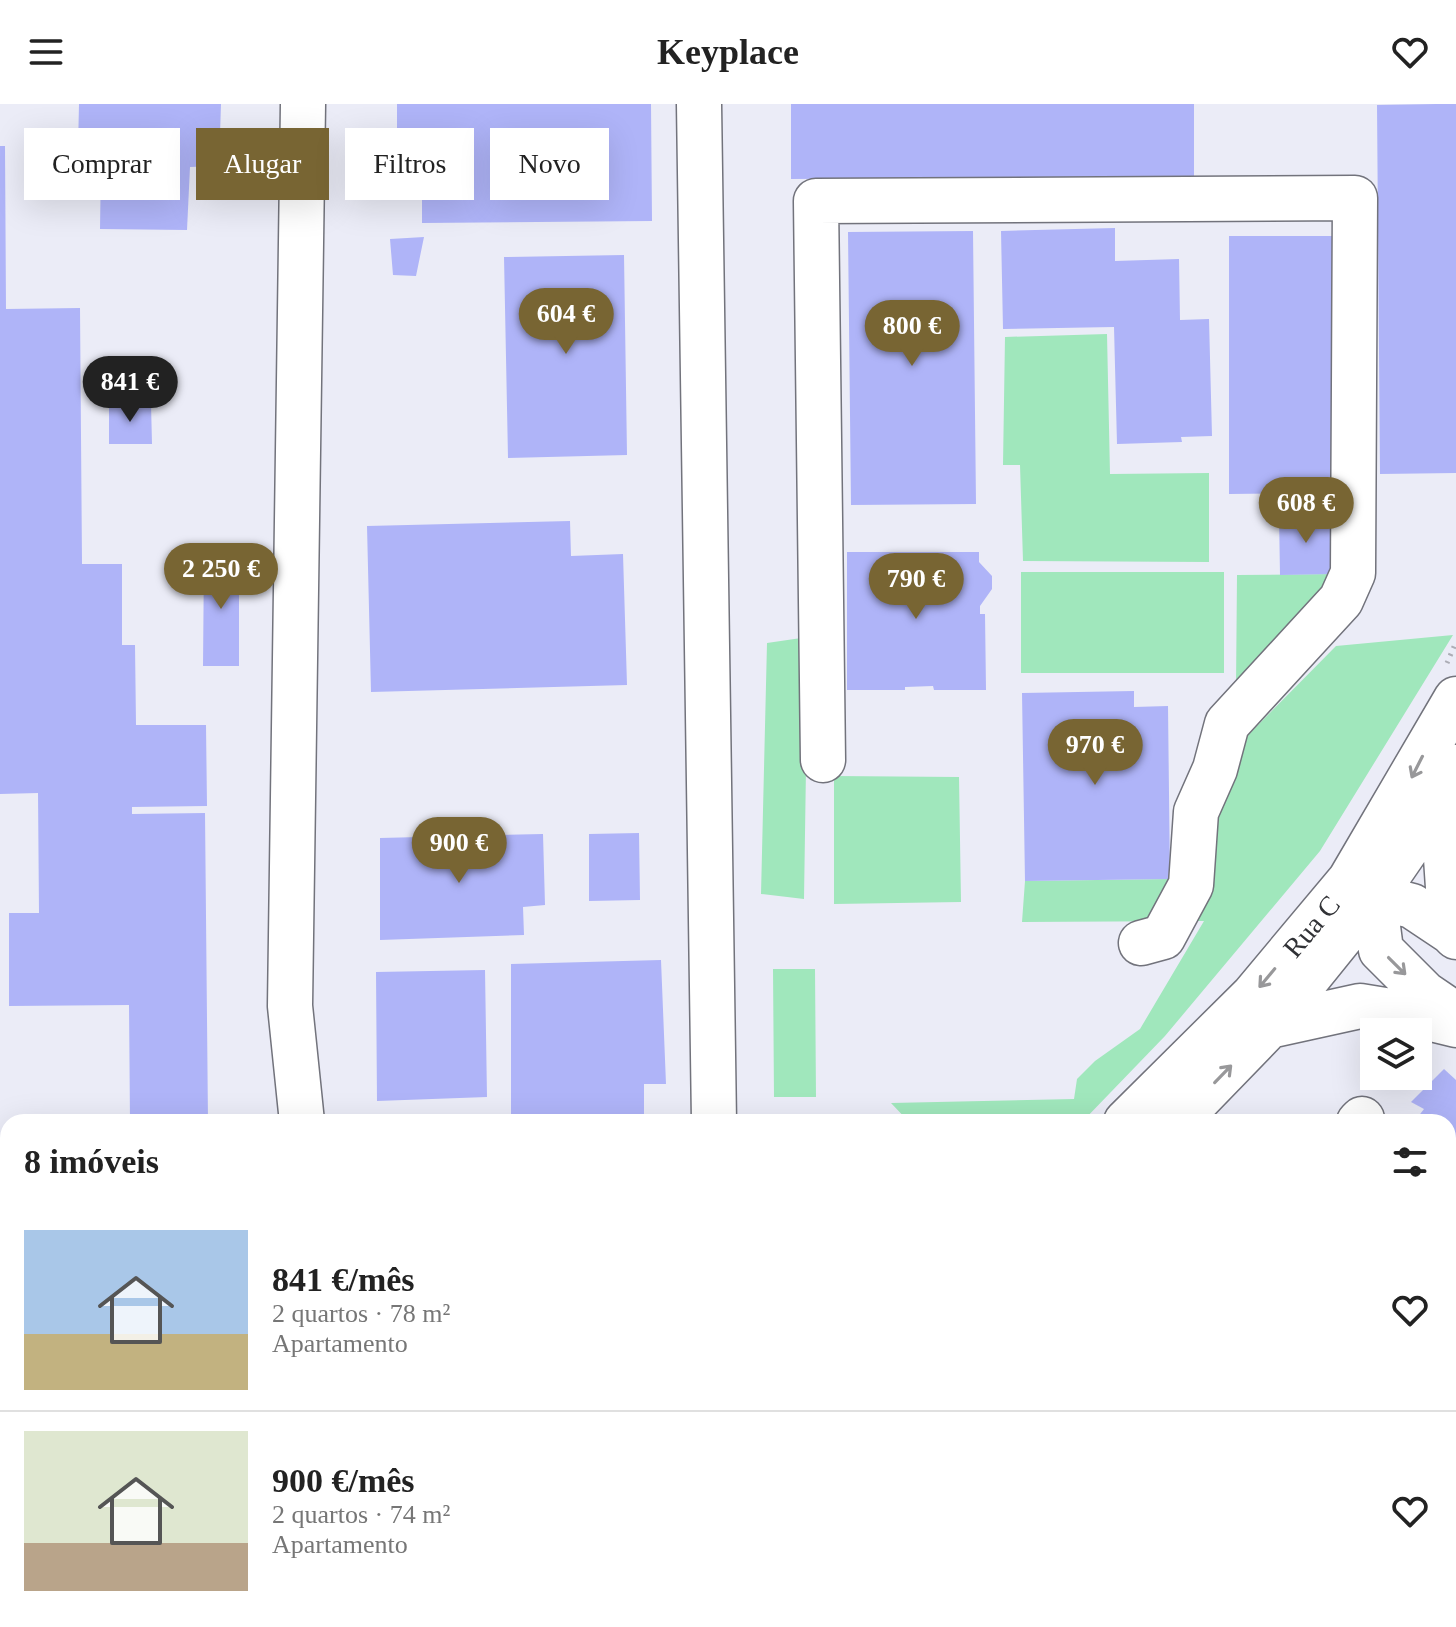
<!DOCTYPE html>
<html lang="pt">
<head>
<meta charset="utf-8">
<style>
	:root { --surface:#fff; --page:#f6f6f6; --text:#222; --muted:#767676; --line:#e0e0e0; --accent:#786533 }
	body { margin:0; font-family:"Times New Roman",serif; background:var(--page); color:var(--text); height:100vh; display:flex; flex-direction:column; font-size:30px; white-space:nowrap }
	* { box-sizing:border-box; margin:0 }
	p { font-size:26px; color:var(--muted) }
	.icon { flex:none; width:44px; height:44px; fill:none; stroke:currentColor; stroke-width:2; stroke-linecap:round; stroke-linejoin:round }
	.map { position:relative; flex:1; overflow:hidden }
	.panel { position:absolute; left:0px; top:1010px; width:1456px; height:514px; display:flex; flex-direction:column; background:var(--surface); border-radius:24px 24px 0 0; box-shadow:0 8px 32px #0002 }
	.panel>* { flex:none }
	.guide { position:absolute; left:24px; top:24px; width:800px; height:72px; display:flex; gap:16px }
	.controls { position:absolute; left:1360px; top:914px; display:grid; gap:16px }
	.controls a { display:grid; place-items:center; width:72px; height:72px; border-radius:0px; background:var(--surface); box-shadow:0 8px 32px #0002; font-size:40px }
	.price { position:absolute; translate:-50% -68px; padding:0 18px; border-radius:28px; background:var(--accent); color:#fff; font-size:26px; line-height:52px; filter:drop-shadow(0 2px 4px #0008) }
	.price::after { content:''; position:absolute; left:50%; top:48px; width:24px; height:18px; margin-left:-12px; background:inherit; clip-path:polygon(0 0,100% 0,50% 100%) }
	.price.current { background:#222; color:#fff }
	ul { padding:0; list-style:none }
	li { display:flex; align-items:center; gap:24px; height:200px; padding:0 24px }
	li+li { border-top:2px solid var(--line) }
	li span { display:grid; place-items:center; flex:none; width:224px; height:160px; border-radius:0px; color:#555 }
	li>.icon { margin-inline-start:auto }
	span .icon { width:96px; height:96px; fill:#fffc; stroke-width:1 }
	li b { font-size:34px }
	h2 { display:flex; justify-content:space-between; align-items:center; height:96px; padding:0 24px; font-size:34px }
	.tag { padding:0 28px; border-radius:0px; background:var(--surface); box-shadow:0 8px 32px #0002; font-size:28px; line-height:72px }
	.tag.current { background:var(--accent); color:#fff }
	header { display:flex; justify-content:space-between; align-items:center; height:104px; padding:0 24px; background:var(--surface); font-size:36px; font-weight:700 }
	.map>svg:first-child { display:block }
	.green { fill:#a0e7bc }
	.building { fill:#afb4f8 }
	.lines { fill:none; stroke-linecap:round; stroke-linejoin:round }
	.minor-casing { stroke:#72737c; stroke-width:47 }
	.major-casing { stroke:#c9cacb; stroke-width:47 }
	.path { stroke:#acadb6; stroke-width:5; stroke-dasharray:2 6; stroke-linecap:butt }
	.minor { stroke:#fff; stroke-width:44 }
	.major { stroke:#e9ac7a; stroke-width:44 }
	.oneway { stroke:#98989a }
	.labels { text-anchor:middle; stroke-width:8; stroke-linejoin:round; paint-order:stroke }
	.street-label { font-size:28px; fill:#313236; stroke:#fff }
</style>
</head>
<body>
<header><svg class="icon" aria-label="menu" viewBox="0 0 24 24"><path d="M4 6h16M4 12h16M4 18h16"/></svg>Keyplace<svg class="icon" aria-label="heart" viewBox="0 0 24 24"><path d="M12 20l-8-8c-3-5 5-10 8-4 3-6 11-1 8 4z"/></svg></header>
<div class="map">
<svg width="1456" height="1523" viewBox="0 0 1456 1523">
	<rect width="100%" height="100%" fill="#ebecf7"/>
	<path class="green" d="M1107 230 1110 370 1209 369V458L1023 457 1020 361H1003L1005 233Z
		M1021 468H1224V569H1021Z
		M1333 470 1331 481 1236 583 1237 471Z
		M1453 531 1320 747 1165 932 1082 1018H909L891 999 1074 995 1077 975 1095 957 1140 925 1204 817 1022 818 1025 777 1170 775 1241 638 1336 542Z
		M808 533 804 795 761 790 767 539Z
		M834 672 959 673 961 798 834 800Z
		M773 865H815L816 993H774Z
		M0 1331 8 1339V1435L0 1426Z
		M91 1516H545L538 1523H98Z
		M735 1516H883L895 1523H719Z"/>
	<path class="building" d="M79 0H221L219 62 190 63 187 126 100 125 101 57 78 44Z
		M397 0H651L652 117 422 119V89H397Z
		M791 0H1194V73L791 75Z
		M1436 0H1456V369L1380 370 1377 1Z
		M0 42H5L6 205 80 204 82 460H122V541H135L136 621H206L207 702 132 703V710L205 709 208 1018H130L129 901 9 902V809H39L38 689 0 690Z
		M1115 124V157L1179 155 1180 216 1209 215 1212 332 1181 333 1182 338 1117 340 1114 223 1003 225 1001 127Z
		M973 127 976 400 851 401 848 128Z
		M1229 132H1335V389L1229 390Z
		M424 133 416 172 393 171 390 135Z
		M624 151 627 351 508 354 504 153Z
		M151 299 152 340H109V300Z
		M1279 411H1333V470L1280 471Z
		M570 417 571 452 623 450 627 581 371 588 367 422Z
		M847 448H979V458L992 472V485L980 502V510H985L986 586H934L933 582 905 583V586H847Z
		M239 450V562H203L204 451Z
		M1134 587V603L1168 602 1170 775 1025 777 1022 589Z
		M639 729 640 796 589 797V730Z
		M543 730 545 801 523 803 524 831 380 836V734Z
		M661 856 666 980H644V1018H511V860Z
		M485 866 487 993 377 997 376 868Z
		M1444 965 1456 976V1097L1448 1106V1018H1414L1424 1005 1411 998Z"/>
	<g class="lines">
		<defs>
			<path id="minor" d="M699 0 714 1018
				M823 656 816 97 1355 94 1353 469 1341 496 1227 620 1215 665 1196 708 1191 781 1163 833 1141 839
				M1447 686 1446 754 1451 828 1456 833
				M1351 777 1374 792 1412 802 1451 828
				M1374 792 1381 846 1425 890 1456 911
				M1269 922 1360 902 1415 911 1456 921
				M302 1018 290 902 303 0
				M1126 1018 1253 892 1350 776 1456 595
				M1176 1018 1269 922 1374 792 1447 686 1456 663
				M1359 1018 1362 1015
				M1448 1249 1456 1257
				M1145 1516 1153 1523"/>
			<path id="major" d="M0 1458 8 1468
				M0 1501 8 1511
				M47 1516 52 1523
				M922 1516 930 1523
				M979 1516 986 1523
				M626 1523 633 1516
				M683 1523 689 1516"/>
		</defs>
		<use href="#minor" class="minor-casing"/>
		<use href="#major" class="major-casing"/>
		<path class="path" d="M1447 559 1456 538
			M483 1523V1516
			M569 1523 576 1516"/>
		<use href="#minor" class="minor"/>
		<use href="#major" class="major"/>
	</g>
	<defs><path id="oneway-shaft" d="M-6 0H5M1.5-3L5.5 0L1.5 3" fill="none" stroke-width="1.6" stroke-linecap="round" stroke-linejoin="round" transform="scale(2)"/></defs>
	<g class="oneway">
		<use href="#oneway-shaft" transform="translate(1417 663) rotate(117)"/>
		<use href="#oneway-shaft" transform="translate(1397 862) rotate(45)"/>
		<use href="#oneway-shaft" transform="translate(1267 874) rotate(130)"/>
		<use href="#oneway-shaft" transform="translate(1223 970) rotate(-46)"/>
	</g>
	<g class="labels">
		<g class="street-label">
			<text transform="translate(1311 822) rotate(-50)" y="10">Rua C</text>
		</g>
	</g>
</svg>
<div class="controls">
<a><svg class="icon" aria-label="layers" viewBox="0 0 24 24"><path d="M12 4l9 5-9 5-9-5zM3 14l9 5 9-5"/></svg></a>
</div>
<b class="price" style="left:566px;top:252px">604 €</b>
<b class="price" style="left:912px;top:264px">800 €</b>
<b class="price current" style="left:130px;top:320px">841 €</b>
<b class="price" style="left:1306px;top:441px">608 €</b>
<b class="price" style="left:221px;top:507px">2 250 €</b>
<b class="price" style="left:916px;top:517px">790 €</b>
<b class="price" style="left:1095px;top:683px">970 €</b>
<b class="price" style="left:459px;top:781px">900 €</b>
<div class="guide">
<a class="tag">Comprar</a>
<a class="tag current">Alugar</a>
<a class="tag">Filtros</a>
<a class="tag">Novo</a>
</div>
<section class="panel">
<h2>8 imóveis<svg class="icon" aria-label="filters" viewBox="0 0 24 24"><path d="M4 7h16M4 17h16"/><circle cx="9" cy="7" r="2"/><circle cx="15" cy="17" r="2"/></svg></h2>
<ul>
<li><span style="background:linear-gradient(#a9c7e8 65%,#c2b280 0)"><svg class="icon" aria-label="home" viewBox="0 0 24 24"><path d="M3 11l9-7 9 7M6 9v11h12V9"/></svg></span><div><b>841 €/mês</b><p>2 quartos · 78 m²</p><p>Apartamento</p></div><svg class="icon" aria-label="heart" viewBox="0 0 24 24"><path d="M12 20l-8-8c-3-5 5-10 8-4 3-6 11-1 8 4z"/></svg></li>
<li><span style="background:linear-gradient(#dfe7d0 70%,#b9a48a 0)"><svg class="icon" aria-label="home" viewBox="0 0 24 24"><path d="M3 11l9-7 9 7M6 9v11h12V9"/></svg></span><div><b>900 €/mês</b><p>2 quartos · 74 m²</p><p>Apartamento</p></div><svg class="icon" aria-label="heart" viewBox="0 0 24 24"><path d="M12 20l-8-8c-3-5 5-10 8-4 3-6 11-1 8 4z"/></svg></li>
</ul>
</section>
</div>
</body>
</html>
